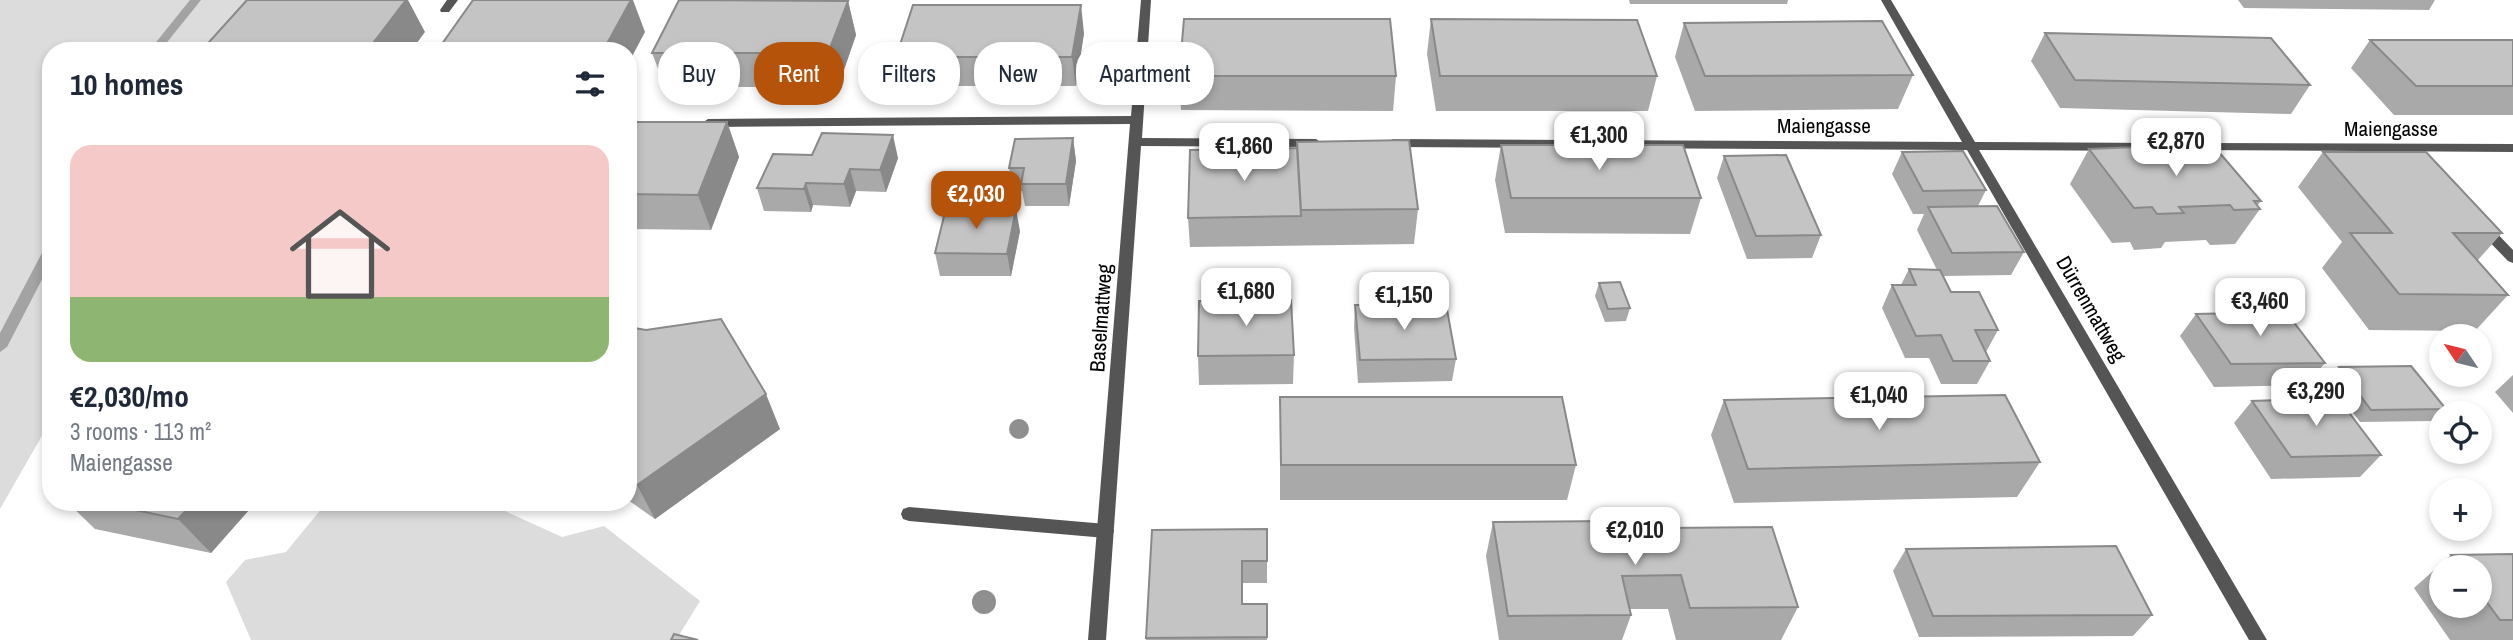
<!DOCTYPE html>
<html lang="en">
<head>
<meta charset="utf-8">
<style>
	:root { --surface:#fff; --page:#f6f6f7; --text:#1f2937; --muted:#747a83; --line:#e0e1e3; --accent:#b45309 }
	body { margin:0; font-family:"Archivo Narrow",sans-serif; background:var(--page); color:var(--text); height:100vh; display:flex; flex-direction:column; font-size:26px; white-space:nowrap }
	* { box-sizing:border-box; margin:0 }
	p { font-size:23px; color:var(--muted) }
	.icon { flex:none; width:38px; height:38px; fill:none; stroke:currentColor; stroke-width:2; stroke-linecap:round; stroke-linejoin:round }
	.map { position:relative; flex:1; overflow:hidden }
	.drawer { position:absolute; left:42px; top:42px; width:595px; height:469px; display:flex; flex-direction:column; background:var(--surface); border-radius:28px; box-shadow:0 4px 10px #0003 }
	.drawer>* { flex:none }
	.banner { position:absolute; left:658px; top:42px; width:665px; height:63px; display:flex; gap:14px }
	.needle { width:46px; rotate:305deg }
	.fabs { position:absolute; left:2429px; top:324px; display:grid; gap:14px }
	.fabs a { display:grid; place-items:center; width:63px; height:63px; border-radius:50%; background:var(--surface); box-shadow:0 4px 10px #0003; font-size:35px }
	.price { position:absolute; translate:-50% -60px; padding:0 16px; border-radius:14px; background:#fff; color:#222; font-size:23px; line-height:46px; filter:drop-shadow(0 2px 4px #0008) }
	.price::after { content:''; position:absolute; left:50%; top:42px; width:21px; height:16px; margin-left:-10px; background:inherit; clip-path:polygon(0 0,100% 0,50% 100%) }
	.price.on { background:var(--accent); color:#fff }
	ul { padding:0; list-style:none }
	li { display:grid; align-content:center; gap:14px; height:371px; padding:0 28px }
	li+li { border-top:2px solid var(--line) }
	li span { display:grid; place-items:center; height:217px; border-radius:21px; color:#555 }
	li>.icon { margin-inline-start:auto }
	span .icon { width:126px; height:126px; fill:#fffc; stroke-width:1 }
	li b { font-size:30px }
	h2 { display:flex; justify-content:space-between; align-items:center; height:84px; padding:0 28px; font-size:30px }
	.tag { padding:0 24px; border-radius:28px; background:var(--surface); box-shadow:0 4px 10px #0003; font-size:24px; line-height:63px }
	.tag.on { background:var(--accent); color:#fff }
	.map>svg:first-child { display:block }
	.green { fill:#dcdcdc }
	.lines { fill:none; stroke-linecap:round; stroke-linejoin:round }
	.stream { fill:#a3a3a3; fill-rule:evenodd }
	.service { fill:#555; fill-rule:evenodd }
	.minor { fill:#555; fill-rule:evenodd }
	.tree { fill:#8f8f8f }
	.wall { fill:#a9a9a9; fill-rule:evenodd }
	.shaded-wall { fill:#898989 }
	.building { fill:#c4c4c4; stroke:#898989; stroke-width:2 }
	.labels { text-anchor:middle; stroke-width:5; stroke-linejoin:round; paint-order:stroke }
	.street-label { font-size:21px; fill:#000; stroke:#fff }
</style>
</head>
<body>
<div class="map">
<svg width="2513" height="640" viewBox="0 0 2513 640">
	<rect width="100%" height="100%" fill="#fff"/>
	<path class="green" d="M0 0H283L231 51H51V420L0 509Z
		M327 502H485L562 537 604 526 700 601 676 640H251L226 582 245 560 286 552Z"/>
	<g class="lines">
		<path class="stream" d="M190 0H201L160 51H149Z
			M51 245V262L7 347 0 352V333L44 249Z"/>
		<path class="service" d="M909 507 1106 524 1112 526 1114 531 1112 536 1106 538 909 521 903 519 901 514 903 509Z"/>
		<path class="minor" d="M447 0H458L449 12H441L440 10Z
			M1141 0H1151L1142 138 1316 139 1322 143 1316 147 1141 146 1106 640H1088L1130 124 708 127 702 123 708 119 1131 116Z
			M1881 0H1891L1975 142 2160 143 2166 147 2160 151 1979 150 2267 640H2249L1967 150 1393 147 1387 143 1393 139 1962 142Z
			M2198 143 2513 144V152L2194 150 2192 147 2194 144Z
			M2482 222 2487 223 2513 250V263L2508 261 2477 229 2475 226 2477 223Z"/>
	</g>
	<g class="tree">
		<circle cx="1019" cy="429" r="10"/>
		<circle cx="984" cy="602" r="12"/>
	</g>
	<path class="wall" d="M1629 0H1788L1787 4H1630Z
		M2238 0H2435L2429 10 2244 8Z
		M848 1 856 35 838 87H665L652 53Z
		M1431 19 1657 76 1648 111H1436L1427 54Z
		M1684 23 1913 75 1898 109 1695 111 1675 57Z
		M1084 33 1076 86H903L896 57Z
		M2045 33 2310 85 2291 114 2060 108 2031 61Z
		M2370 40H2513V115H2394L2351 68Z
		M1179 76H1396L1393 111 1181 110Z
		M628 122H727L739 157 711 230 628 229Z
		M1073 138 1076 161 1069 206H1025L1022 191H1013L1009 168Z
		M1297 142 1418 209 1414 244 1190 247 1188 218 1297 148Z
		M1501 145 1701 198 1690 234 1505 233 1495 180Z
		M2089 149 2261 201 2257 206 2260 209 2235 244 2210 245 2206 240 2165 242 2161 248 2134 250 2130 242 2112 243 2070 184Z
		M1902 152 1986 190 1978 206 2024 252 2011 275 1943 276 1951 292 1998 330 1986 352 1990 361 1977 384H1941L1929 358H1905L1882 308 1892 285H1901L1909 269 1937 270 1917 230 1924 214H1913L1892 174Z
		M2323 152 2502 233 2477 261 2508 295 2475 331 2369 330 2322 268 2342 242 2298 187Z
		M1724 156 1821 235 1812 258 1747 259 1717 178Z
		M898 158 886 192 856 191 850 207 813 205 811 212 764 211 757 188Z
		M1020 231 1011 276H940L935 253Z
		M1599 283 1630 308 1626 321 1605 322 1595 296Z
		M1355 305 1456 359 1452 381 1358 383 1354 328Z
		M2196 314 2325 363 2306 385 2214 387 2180 336Z
		M628 327 780 429 655 519 628 500Z
		M1294 355 1293 384 1199 385 1198 356Z
		M2339 367 2446 409 2433 421 2360 422 2328 379Z
		M2513 375V413L2495 392Z
		M1280 397 1576 465 1567 500H1280Z
		M1724 400 2040 462 2017 497 1734 503 1711 435Z
		M2252 401 2381 455 2360 477 2271 479 2234 423Z
		M67 502H256L211 553 95 529Z
		M1493 522 1619 544 1659 543 1665 528 1798 607 1781 640H1676L1668 609H1629L1631 615 1622 640H1499L1486 556Z
		M1152 530 1267 561V583H1242V604H1267V640H1146Z
		M1906 549 2152 615 2133 636 1919 637 1893 571Z
		M2513 554V640H2450L2414 588 2451 555ZM2441 567H2480V606H2441Z"/>
	<path class="shaded-wall" d="M406 0H408L425 32 411 51H367Z
		M631 0H633L645 32 628 64V51H603Z
		M848 1 856 35 838 87 828 53Z
		M1081 5 1084 33 1076 86 1072 57Z
		M727 122 739 157 711 230 698 195Z
		M893 135 898 158 886 192 880 170Z
		M1073 138 1076 161 1069 206 1066 184Z
		M850 169 856 191 850 207 844 184Z
		M806 183 813 205 811 212 804 189Z
		M1016 209 1020 231 1011 276 1007 254Z
		M766 394 780 429 655 519 637 485Z
		M194 502H256L211 553 178 519Z"/>
	<path class="building" d="M247 0H406L367 51H201Z
		M473 0H631L603 51H437Z
		M679 0 848 1 828 53H652Z
		M913 5H1081L1072 57H896Z
		M1184 19H1390L1396 76H1179Z
		M1431 19 1637 20 1657 76H1440Z
		M1882 21 1913 75 1705 76 1684 23Z
		M2045 33 2271 38 2310 85 2075 80Z
		M2370 40H2513V86H2416Z
		M628 122H727L698 195 628 194Z
		M822 133 893 135 880 170 850 169 844 184 806 183 804 189 757 188 773 154 812 155Z
		M1073 138 1066 184H1021L1024 168H1009L1015 139Z
		M1409 140 1418 209 1301 210 1297 142Z
		M2212 144 2261 201H2254L2260 209 2234 210 2230 205 2179 207 2184 213 2157 214 2152 207 2134 208 2089 149Z
		M1501 145H1683L1701 198H1511Z
		M1297 148 1301 216 1188 218 1190 150Z
		M1963 151 1986 190 1923 191 1902 152Z
		M2323 152H2426L2502 233H2453L2508 295 2399 294 2350 233H2392Z
		M1786 155 1821 235 1756 236 1724 156Z
		M1997 206 2024 252 1952 253 1928 207Z
		M946 208 1016 209 1007 254 935 253Z
		M1909 269 1940 270 1951 292H1979L1998 330H1975L1990 361H1953L1941 335 1916 336 1892 285H1916Z
		M1620 282 1630 308 1608 309 1599 283Z
		M1291 300 1294 355 1198 356 1199 301Z
		M1446 304 1456 359 1360 360 1355 305Z
		M2286 312 2325 363 2231 364 2196 314Z
		M721 319 766 394 637 485 628 479V327L646 330Z
		M2411 366 2446 409 2371 410 2339 367Z
		M2005 395 2040 462 1748 469 1724 400Z
		M1280 397H1562L1576 465H1281Z
		M2338 398 2381 455 2291 457 2252 401Z
		M97 502H194L178 519Z
		M1613 521 1619 544 1669 543 1665 528 1772 527 1798 607 1690 608 1681 575 1622 576 1631 615 1508 616 1493 522Z
		M1267 529V561H1242V604H1267V637L1146 638 1152 530Z
		M2116 546 2152 615 1933 616 1906 549Z
		M2513 554V620H2500L2480 593V567H2460L2451 555Z
		M674 634 698 640H671Z"/>
	<g class="labels">
		<g class="street-label">
			<text x="1824" y="133">Maiengasse</text>
			<text x="2391" y="136">Maiengasse</text>
			<text transform="translate(2091 309) rotate(60)" y="7">Dürrenmattweg</text>
			<text transform="translate(1101 318) rotate(-86)" y="7">Baselmattweg</text>
		</g>
	</g>
</svg>
<div class="fabs">
<a><svg class="needle" viewBox="-14 -14 28 28"><path d="M0-13l5 13h-10z" fill="#e53935"/><path d="M0 13l5-13h-10z" fill="#747a83"/></svg></a>
<a><svg class="icon" aria-label="locate" viewBox="0 0 24 24"><circle cx="12" cy="12" r="6"/><path d="M12 2v4M12 18v4M2 12h4M18 12h4"/></svg></a>
<a>+</a>
<a>−</a>
</div>
<b class="price" style="left:1599px;top:172px">€1,300</b>
<b class="price" style="left:2176px;top:178px">€2,870</b>
<b class="price" style="left:1244px;top:183px">€1,860</b>
<b class="price on" style="left:976px;top:231px">€2,030</b>
<b class="price" style="left:1246px;top:328px">€1,680</b>
<b class="price" style="left:1404px;top:332px">€1,150</b>
<b class="price" style="left:2260px;top:338px">€3,460</b>
<b class="price" style="left:2316px;top:428px">€3,290</b>
<b class="price" style="left:1879px;top:432px">€1,040</b>
<b class="price" style="left:1635px;top:567px">€2,010</b>
<div class="banner">
<a class="tag">Buy</a>
<a class="tag on">Rent</a>
<a class="tag">Filters</a>
<a class="tag">New</a>
<a class="tag">Apartment</a>
</div>
<section class="drawer">
<h2>10 homes<svg class="icon" aria-label="filters" viewBox="0 0 24 24"><path d="M4 7h16M4 17h16"/><circle cx="9" cy="7" r="2"/><circle cx="15" cy="17" r="2"/></svg></h2>
<ul>
<li><span style="background:linear-gradient(#f6c9c9 70%,#8fb573 0)"><svg class="icon" aria-label="home" viewBox="0 0 24 24"><path d="M3 11l9-7 9 7M6 9v11h12V9"/></svg></span><div><b>€2,030/mo</b><p>3 rooms · 113 m²</p><p>Maiengasse</p></div></li>
</ul>
</section>
</div>
</body>
</html>
